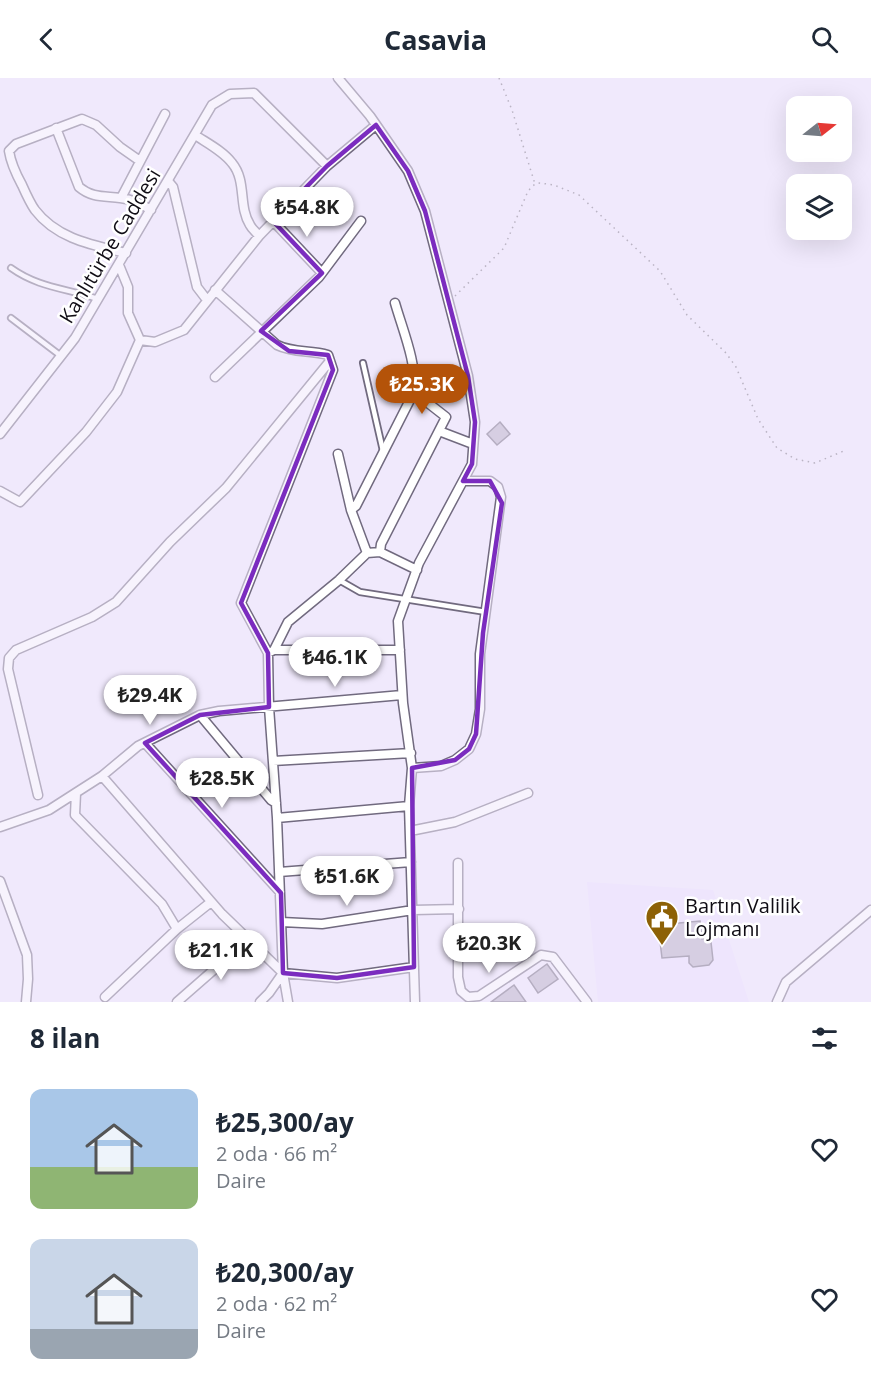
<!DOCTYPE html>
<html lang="tr">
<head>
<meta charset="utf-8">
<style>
	:root { --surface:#fff; --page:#f2f2f3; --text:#1f2937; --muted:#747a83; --accent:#b45309 }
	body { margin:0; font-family:"Open Sans",sans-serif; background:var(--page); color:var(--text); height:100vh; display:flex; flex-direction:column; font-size:22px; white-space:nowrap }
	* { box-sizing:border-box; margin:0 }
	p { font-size:20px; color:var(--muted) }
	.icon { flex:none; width:33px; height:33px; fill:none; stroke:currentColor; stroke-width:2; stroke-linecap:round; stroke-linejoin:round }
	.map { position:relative; height:924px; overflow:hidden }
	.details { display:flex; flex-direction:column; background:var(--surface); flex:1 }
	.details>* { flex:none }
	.needle { width:39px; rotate:73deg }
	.controls { position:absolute; left:786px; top:18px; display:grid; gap:12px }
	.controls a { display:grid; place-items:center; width:66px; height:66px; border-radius:12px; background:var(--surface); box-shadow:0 6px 24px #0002; font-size:30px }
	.price { position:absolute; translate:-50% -51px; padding:0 14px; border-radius:21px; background:#fff; color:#222; font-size:20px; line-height:39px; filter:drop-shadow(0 2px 3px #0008) }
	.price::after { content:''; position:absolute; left:50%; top:36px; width:18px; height:14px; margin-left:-9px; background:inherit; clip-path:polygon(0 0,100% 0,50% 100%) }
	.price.selected { background:var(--accent); color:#fff }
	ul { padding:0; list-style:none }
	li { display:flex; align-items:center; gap:18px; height:150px; padding:0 30px }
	li span { display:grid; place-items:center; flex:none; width:168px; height:120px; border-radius:12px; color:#555 }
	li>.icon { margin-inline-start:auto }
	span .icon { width:72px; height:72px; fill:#fffc; stroke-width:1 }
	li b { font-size:26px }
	h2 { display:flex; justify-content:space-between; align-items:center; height:72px; padding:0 30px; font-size:26px }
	header { display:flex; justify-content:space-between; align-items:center; height:78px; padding:0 30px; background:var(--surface); font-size:27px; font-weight:700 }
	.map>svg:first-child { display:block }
	.built { fill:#ebe0ff }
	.building { fill:#b5adc3; stroke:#6e667b; stroke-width:1.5 }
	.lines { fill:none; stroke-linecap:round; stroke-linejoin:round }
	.lane-casing { stroke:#716a7f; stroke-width:8 }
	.street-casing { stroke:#716a7f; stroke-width:11 }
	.path { stroke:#787380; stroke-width:1.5; stroke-dasharray:1.5 4.5; stroke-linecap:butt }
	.lane { stroke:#fff; stroke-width:4.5 }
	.street { stroke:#fff; stroke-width:8 }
	.marked { fill:none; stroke:#7b2cbf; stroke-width:4.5; stroke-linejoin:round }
	.labels { text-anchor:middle; stroke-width:5; stroke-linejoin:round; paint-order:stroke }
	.street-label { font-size:20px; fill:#0f0c14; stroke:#fff }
	.poi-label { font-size:20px; fill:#0f0c14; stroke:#fff; text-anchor:start }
</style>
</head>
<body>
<header><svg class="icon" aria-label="back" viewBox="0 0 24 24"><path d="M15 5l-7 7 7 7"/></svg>Casavia<svg class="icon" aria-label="search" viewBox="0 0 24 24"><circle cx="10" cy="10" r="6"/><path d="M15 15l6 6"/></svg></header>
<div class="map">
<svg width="871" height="924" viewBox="0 0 871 924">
	<rect width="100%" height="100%" fill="#f0e9fc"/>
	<path class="built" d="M587 804 713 812 749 924H598Z"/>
	<path class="building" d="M500 344 510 356 497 367 487 356Z
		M700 843 702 861 708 860 711 864 713 882 709 887 693 889 689 885V878L662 880 658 847Z
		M547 886 558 901 538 915 528 900Z
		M514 907 526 924H491Z"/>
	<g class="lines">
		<defs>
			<path id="lane" d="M11 190C39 210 66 210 98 221
				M11 240 61 278
				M363 285 383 373
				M339 502 360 514 486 534"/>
			<path id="street" d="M338 0 370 38 408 93 425 133 468 298 475 344 472 386 419 485 398 543 403 625 412 690 409 728 415 924
				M56 50 79 109C92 120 104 118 120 120 132 121 141 126 151 132
				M195 57C207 65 223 73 232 85 247 103 238 128 250 147 252 151 256 154 259 158
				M168 103 173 109 197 209 207 222
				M121 120 165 36
				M273 143 322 195
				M126 175C93 167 57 161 35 132 30 125 26 116 22 107 16 96 11 86 9 73L16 66 82 41 96 47 120 69 140 83
				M215 212 277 267C293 275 310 272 328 277L333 292 241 525 268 575 269 629 277 740 283 895 288 924
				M140 262 155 264 184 252 259 158 327 88 376 47
				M215 299 319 199 361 143
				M439 353 473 366
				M0 356 75 260 212 27 230 16 254 15 327 88
				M338 376 351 432 367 475
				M0 413 20 424 86 354 117 314 140 262 128 235V209L119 187
				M351 432 356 428 414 314C417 285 403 253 395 225
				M380 474 381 466 446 339 414 314
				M274 572H400
				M268 575 274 572 288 544 339 502 367 475 380 474 417 492
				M200 637 219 633 402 617
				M145 665 280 814
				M273 683 411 675
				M412 690 441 688 455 682 469 671 476 656 480 631V576L501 419 498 409 490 403H463
				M102 698 222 836 283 895 337 900 414 889
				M76 715 75 737 162 826 177 851
				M38 717 8 591 9 580 16 572 92 539 116 524 170 464 226 410 330 283
				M277 740 409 728
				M0 749 49 732 102 698 138 668 200 637 271 722 276 725
				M410 753 455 744 528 715
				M458 785V899L461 913 468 919 479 918 541 877 553 879 587 924
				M279 794 411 784
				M0 803 27 877 28 901 26 924
				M282 844 322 846 413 832 459 831
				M105 919 177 851 211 824
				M177 924 249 861
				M260 924 269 915 283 895
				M777 924 786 904 871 832"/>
		</defs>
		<use href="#lane" class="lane-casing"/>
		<use href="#street" class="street-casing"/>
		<path class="path" d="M499 0 512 32 535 106
			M455 218 504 170 528 113 535 106 540 105 554 107 579 117 660 193 687 237 726 275 736 289 758 341 777 370 795 381 815 385 846 372"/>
		<use href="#lane" class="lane"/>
		<use href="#street" class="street"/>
	</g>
	<path d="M0 0H871V924H0ZM376 47 408 93 425 133 468 298 475 344 472 386 463 403H490L502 425 483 555 476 656 469 671 455 682 412 690 414 889 337 900 283 895 281 815 145 665 200 637 269 629 268 575 241 525 333 292 328 277 289 273 261 253 322 195 273 143 327 88Z" fill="#f0e9fc" fill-opacity=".55" fill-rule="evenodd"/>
	<path class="marked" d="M376 47 408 93 425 133 468 298 475 344 472 386 463 403H490L502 425 483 555 476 656 469 671 455 682 412 690 414 889 337 900 283 895 281 815 145 665 200 637 269 629 268 575 241 525 333 292 328 277 289 273 261 253 322 195 273 143 327 88Z"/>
	<defs>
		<symbol id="civic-pin" viewBox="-11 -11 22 30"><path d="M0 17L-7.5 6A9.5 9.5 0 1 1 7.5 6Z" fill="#8d6106" stroke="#fff"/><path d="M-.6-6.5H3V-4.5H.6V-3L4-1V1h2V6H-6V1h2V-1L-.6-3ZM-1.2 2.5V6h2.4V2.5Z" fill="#fff"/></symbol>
	</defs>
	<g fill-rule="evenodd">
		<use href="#civic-pin" x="643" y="820" width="38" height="52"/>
	</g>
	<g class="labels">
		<g class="street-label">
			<text transform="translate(110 168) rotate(-59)" y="7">Kanlıtürbe Caddesi</text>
		</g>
		<g class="poi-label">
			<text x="685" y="835">Bartın Valilik<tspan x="685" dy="23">Lojmanı</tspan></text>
		</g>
	</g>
</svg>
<div class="controls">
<a><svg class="needle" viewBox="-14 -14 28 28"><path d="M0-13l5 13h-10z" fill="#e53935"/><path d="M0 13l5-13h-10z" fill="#747a83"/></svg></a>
<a><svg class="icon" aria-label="layers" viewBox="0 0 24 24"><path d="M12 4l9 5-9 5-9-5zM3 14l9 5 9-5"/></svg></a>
</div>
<b class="price" style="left:307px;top:160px">₺54.8K</b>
<b class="price selected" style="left:422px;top:337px">₺25.3K</b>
<b class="price" style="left:335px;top:610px">₺46.1K</b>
<b class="price" style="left:150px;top:648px">₺29.4K</b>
<b class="price" style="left:222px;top:731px">₺28.5K</b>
<b class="price" style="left:347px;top:829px">₺51.6K</b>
<b class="price" style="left:489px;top:896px">₺20.3K</b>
<b class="price" style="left:221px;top:903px">₺21.1K</b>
</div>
<section class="details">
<h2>8 ilan<svg class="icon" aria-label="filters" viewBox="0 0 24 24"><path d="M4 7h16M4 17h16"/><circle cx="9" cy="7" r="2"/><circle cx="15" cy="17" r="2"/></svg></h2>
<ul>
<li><span style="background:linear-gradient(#a9c7e8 65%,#8fb573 0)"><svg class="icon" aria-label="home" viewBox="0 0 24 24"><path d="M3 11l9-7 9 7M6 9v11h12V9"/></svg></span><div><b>₺25,300/ay</b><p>2 oda · 66 m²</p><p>Daire</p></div><svg class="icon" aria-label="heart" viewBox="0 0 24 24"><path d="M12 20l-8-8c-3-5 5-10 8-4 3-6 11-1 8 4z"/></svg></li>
<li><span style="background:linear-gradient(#c9d6e8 75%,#9aa5b1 0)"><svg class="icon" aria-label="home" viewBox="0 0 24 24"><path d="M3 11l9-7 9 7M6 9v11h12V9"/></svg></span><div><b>₺20,300/ay</b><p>2 oda · 62 m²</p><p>Daire</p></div><svg class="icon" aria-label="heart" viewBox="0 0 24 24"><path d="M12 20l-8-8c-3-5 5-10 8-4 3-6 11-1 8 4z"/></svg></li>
</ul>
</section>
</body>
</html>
